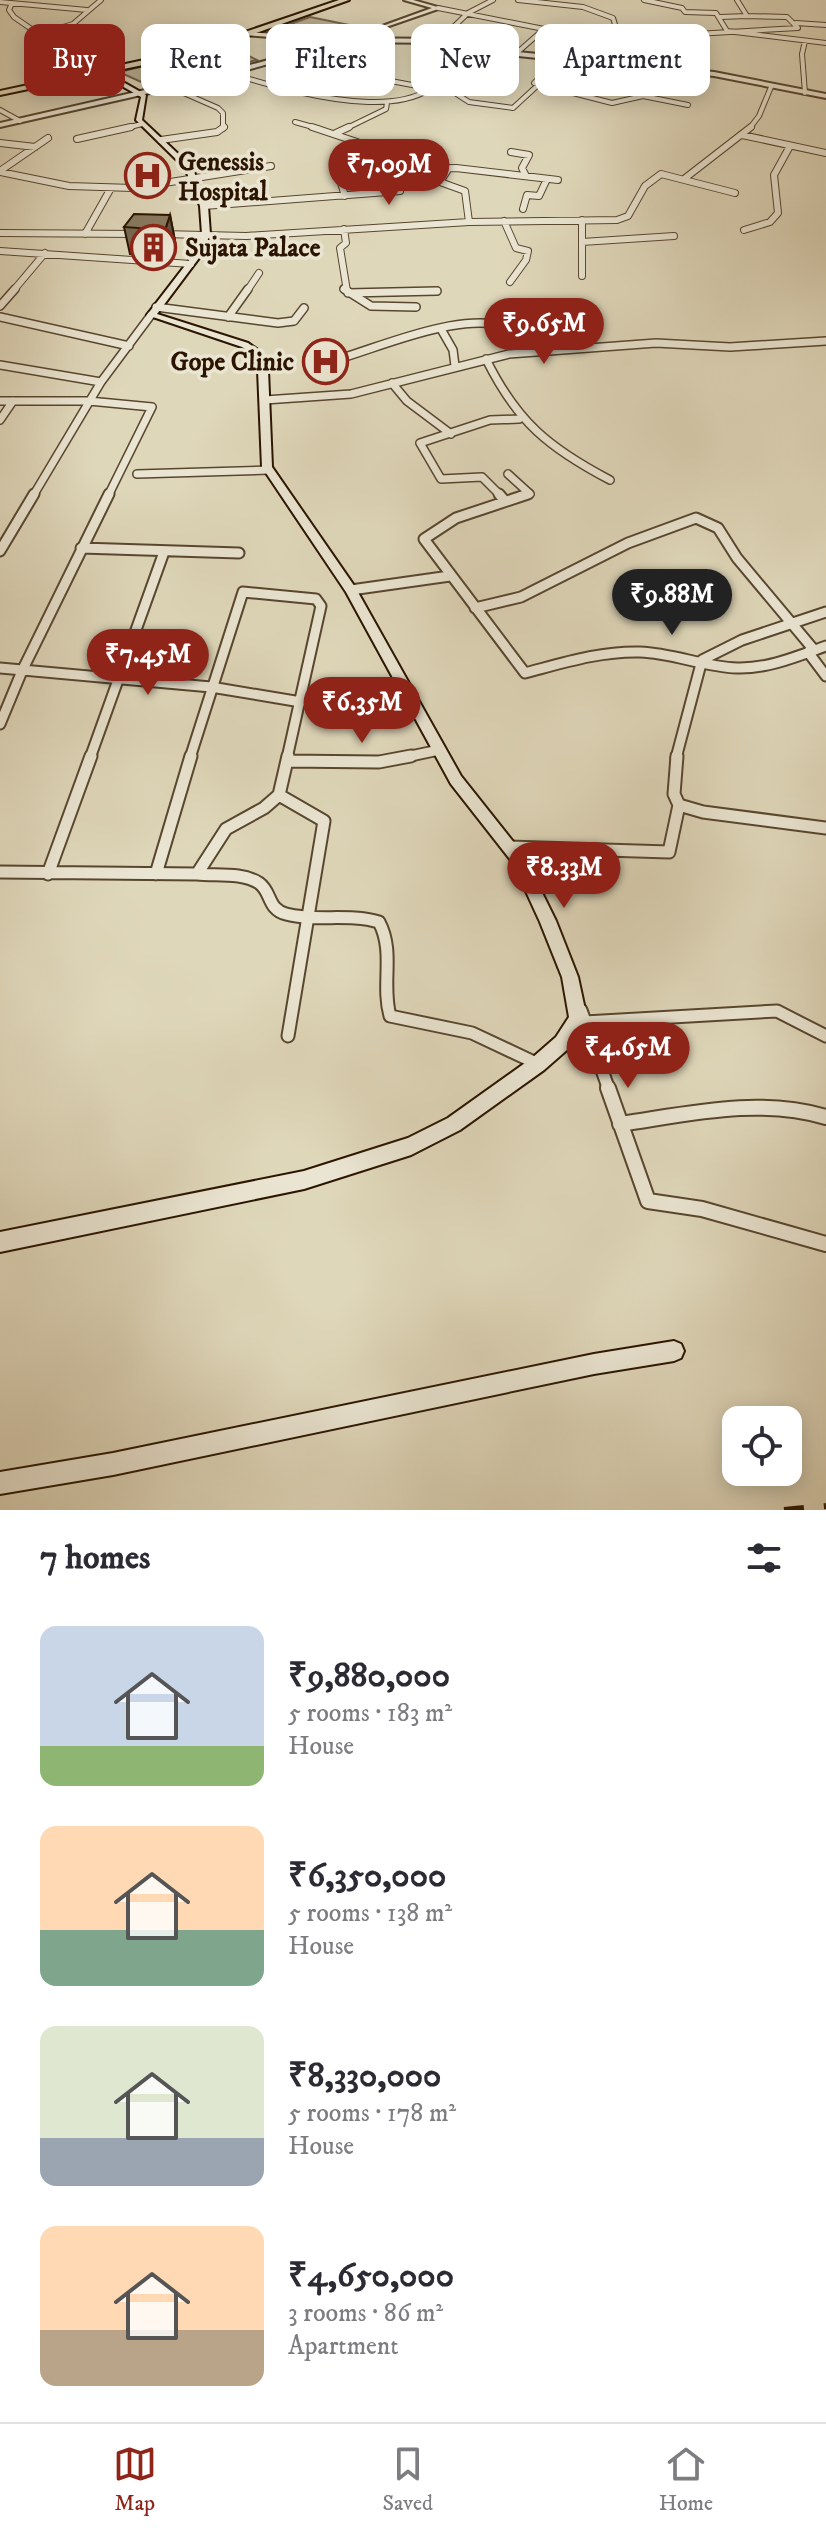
<!DOCTYPE html>
<html lang="en">
<head>
<meta charset="utf-8">
<style>
	:root { --surface:#fff; --page:#f7f7f7; --text:#2b2b33; --muted:#7c7c81; --line:#e1e1e2; --accent:#8f2418 }
	body { margin:0; font-family:"IM FELL DW Pica",serif; background:var(--page); color:var(--text); height:100vh; display:flex; flex-direction:column; font-size:30px; white-space:nowrap }
	* { box-sizing:border-box; margin:0 }
	p { font-size:26px; color:var(--muted) }
	.icon { flex:none; width:44px; height:44px; fill:none; stroke:currentColor; stroke-width:2; stroke-linecap:round; stroke-linejoin:round }
	.map { position:relative; height:1510px; overflow:hidden }
	.drawer { display:flex; flex-direction:column; background:var(--surface); flex:1 }
	.drawer>* { flex:none }
	.banner { position:absolute; left:24px; top:24px; width:778px; height:72px; display:flex; gap:16px }
	.buttons { position:absolute; left:722px; top:1406px; display:grid; gap:16px }
	.buttons a { display:grid; place-items:center; width:80px; height:80px; border-radius:16px; background:var(--surface); box-shadow:0 4px 20px #0003; font-size:40px }
	.price { position:absolute; translate:-50% -68px; padding:0 18px; border-radius:28px; background:var(--accent); color:#fff; font-size:26px; line-height:52px; filter:drop-shadow(0 2px 4px #0008) }
	.price::after { content:''; position:absolute; left:50%; top:48px; width:24px; height:18px; margin-left:-12px; background:inherit; clip-path:polygon(0 0,100% 0,50% 100%) }
	.price.current { background:#222; color:#fff }
	ul { padding:0; list-style:none }
	li { display:flex; align-items:center; gap:24px; height:200px; padding:0 40px }
	li span { display:grid; place-items:center; flex:none; width:224px; height:160px; border-radius:16px; color:#555 }
	li>.icon { margin-inline-start:auto }
	span .icon { width:96px; height:96px; fill:#fffc; stroke-width:1 }
	li b { font-size:34px }
	h2 { display:flex; justify-content:space-between; align-items:center; height:96px; padding:0 40px; font-size:34px }
	.tag { padding:0 28px; border-radius:16px; background:var(--surface); box-shadow:0 4px 20px #0003; font-size:28px; line-height:72px }
	.tag.current { background:var(--accent); color:#fff }
	.menu { display:flex; justify-content:space-around; align-items:center; height:112px; border-top:2px solid var(--line); background:var(--surface); font-size:22px; color:var(--muted) }
	.menu a { display:grid; justify-items:center; gap:4px }
	.menu .current { color:var(--accent) }
	.map>svg:first-child { display:block }
	.green { fill:#c0b69b; stroke:#76664e; stroke-width:2 }
	.lines { fill:none; stroke-linecap:round; stroke-linejoin:round }
	.minor-far5-casing { stroke:#58462f; stroke-width:6 }
	.minor-far4-casing { stroke:#58462f; stroke-width:8 }
	.minor-far3-casing { stroke:#58462f; stroke-width:10 }
	.minor-far2-casing { stroke:#58462f; stroke-width:13 }
	.minor-far1-casing { stroke:#58462f; stroke-width:15 }
	.minor-casing { stroke:#58462f; stroke-width:18 }
	.tertiary-casing { stroke:#58462f; stroke-width:4 }
	.secondary-casing { stroke:#2b1501; stroke-width:4 }
	.trunk-casing { stroke:#2b1501; stroke-width:4 }
	.minor-far5 { stroke:#eae5d2; stroke-width:4 }
	.minor-far4 { stroke:#eae5d2; stroke-width:6 }
	.minor-far3 { stroke:#eae5d2; stroke-width:7 }
	.minor-far2 { stroke:#eae5d2; stroke-width:9 }
	.minor-far1 { stroke:#eae5d2; stroke-width:11 }
	.minor { stroke:#eae5d2; stroke-width:14 }
	.tertiary { fill:#eae5d2; fill-rule:evenodd }
	.secondary { fill:#eae5d2; fill-rule:evenodd }
	.trunk { fill:#dfd7ba; fill-rule:evenodd }
	.rail { stroke:#2b1501; stroke-width:6; stroke-dasharray:20 20; stroke-linecap:butt }
	.wall { fill:#766953; stroke:#2b1501; stroke-width:2 }
	.shaded-wall { fill:#605544; stroke:#2b1501; stroke-width:2 }
	.building { fill:#897a61; stroke:#2b1501; stroke-width:2 }
	.labels { text-anchor:middle; stroke-width:7; stroke-linejoin:round; paint-order:stroke }
	.far-poi-label { font-size:26px; font-weight:bold; fill:#2b1501; stroke:#eae5d2; text-anchor:start }
</style>
</head>
<body>
<div class="map">
<svg width="826" height="1510" viewBox="0 0 826 1510">
	<rect width="100%" height="100%" fill="#dfd7ba"/>
	<filter id="stains"><feTurbulence type="fractalNoise" baseFrequency=".0025" numOctaves="4"/><feColorMatrix values="0 0 0 0 .2 0 0 0 0 .09 0 0 0 0 .02 0 0 0 .5 -.17"/></filter>
	<radialGradient id="worn" r=".72"><stop offset=".6" stop-color="#630" stop-opacity="0"/><stop offset="1" stop-color="#630" stop-opacity=".3"/></radialGradient>
	<path class="green" d="M310 17 364 28 336 38 263 34Z
		M229 46 257 60 150 86 119 72Z"/>
	<g class="lines">
		<defs>
			<path id="minor-far5" d="M518 0 583 7 613 18 618 34 580 35 543 31
				M644 0 682 8 685 12 716 13 727 31 826 43
				M0 2 87 10
				M12 3 9 10 14 17 66 53 98 70
				M438 8 544 29 494 73
				M720 17 747 16
				M796 23 826 25
				M40 34 73 24 101 0
				M616 35 645 37 798 28 787 17 747 16 737 0
				M632 37 637 52
				M361 38 372 60
				M440 40 468 13 493 0
				M805 41 802 54 805 93
				M302 53 380 79 455 93 469 102 513 108 538 85
				M558 59 534 83 612 103 643 96 688 105
				M229 73C284 89 452 144 453 41
				M217 76 209 71 225 54 239 47 227 43
				M170 87 218 108 223 113V129
				M302 92 351 71
				M650 97 670 82 677 70
				M0 110 20 121
				M295 122 320 129
				M122 129 142 124
				M345 129 386 109 387 103
				M749 129 759 116 771 87"/>
			<path id="minor-far4" d="M312 127 360 143 358 162 364 168 392 170
				M336 133 349 127
				M742 135 826 153
				M77 139 131 127
				M161 140 217 132 224 127
				M0 143 35 147
				M511 152 529 155 522 168 526 176
				M449 168 440 182 465 191 469 222
				M0 171 48 138
				M0 172 69 186 133 188 271 166
				M684 179 751 127
				M345 196 341 183 343 179 360 174 364 168
				M204 206 400 191 392 170 456 168 558 180
				M523 209 527 195 539 196 547 179
				M582 220V276
				M504 221 516 248 528 251 526 260 510 282
				M344 229 346 243 340 248 347 291
				M744 230 770 222 778 213 774 175 790 146
				M0 233 138 234
				M85 234 111 188
				M162 234 246 236 469 222 617 220 628 216 645 186 661 174 735 193
				M582 242 674 236
				M0 251 191 264
				M13 291 45 253
				M247 291 259 273"/>
			<path id="minor-far3" d="M344 289 371 306 416 307
				M348 293 437 291
				M0 306 15 289
				M156 307 278 323 294 321 304 308
				M0 317 129 346
				M228 317 248 289
				M441 329 453 350 455 366
				M345 357C391 343 475 306 519 332 526 336 530 345 535 351
				M486 359C517 422 549 448 610 480
				M0 365 101 382
				M392 383 407 401 451 434
				M265 400 351 394 509 354 656 343 730 347 826 341
				M0 401H89L152 407 108 496
				M0 420 13 401
				M137 474 269 470
				M508 474 530 494 520 496
				M33 496 101 382 151 315
				M501 496 482 477 441 479 420 443 490 420 519 419"/>
			<path id="minor-far2" d="M499 494 504 500
				M528 494 456 518 424 539 525 673C563 663 600 651 640 652 673 653 704 667 737 668 768 669 798 656 826 646
				M81 548 239 553
				M0 551 34 494
				M351 590 450 576
				M475 608 521 597 628 543 696 518 718 528 737 558 814 650
				M808 652 826 676
				M0 668 211 687 301 702
				M0 724 22 671 109 494
				M90 758 164 552
				M190 758 243 592 316 599 321 606 287 758
				M401 758 439 750
				M676 758 702 660 742 640 826 612"/>
			<path id="minor-far1" d="M288 756 279 795 324 821 288 1036
				M677 756 674 794 679 805 703 812 826 828
				M287 761 379 762 411 756
				M509 847 669 852 679 805
				M0 872 197 874 226 829 264 808 279 795
				M48 874 91 756
				M156 874 191 756
				M197 874C216 876 242 872 259 883 272 892 267 909 286 914 316 922 348 913 379 922 395 952 381 984 390 1016L472 1033 538 1064
				M581 1010 609 1090
				M585 1022 777 1011 826 1036"/>
			<path id="minor" d="M608 1088 648 1201 702 1209 826 1244
				M620 1124C689 1114 758 1097 826 1117"/>
			<path id="tertiary" d="M404 0H413L441 8 363 35V33L432 8Z
				M247 32 332 38 453 39 518 52 714 72 826 94V98L714 76 518 56 453 43 332 42 245 35Z
				M334 42 336 45 229 75 0 127V123L228 71Z"/>
			<path id="secondary" d="M96 69H100L146 95 142 120 192 167 208 206 210 234 202 254 157 314 248 343 262 353 268 370 272 467 355 587 461 776 523 854 556 921 578 977 587 1019 568 1049 544 1070 460 1130 411 1155 304 1189 0 1252V1232L304 1171 408 1138 448 1118 532 1058 556 1037 569 1017 562 977 540 922 513 863 451 784 346 592 262 467 258 370 253 354 242 347 147 315 194 254 202 234 200 206 185 168 136 120 141 97 96 71Z
				M674 1341 681 1344 684 1351 681 1358 674 1361 594 1374 113 1475 0 1494V1472L113 1453 594 1354Z"/>
			<path id="trunk" d="M339 0H349L200 53 0 95V91L195 49Z"/>
		</defs>
		<use href="#minor-far5" class="minor-far5-casing"/>
		<use href="#minor-far4" class="minor-far4-casing"/>
		<use href="#minor-far3" class="minor-far3-casing"/>
		<use href="#minor-far2" class="minor-far2-casing"/>
		<use href="#minor-far1" class="minor-far1-casing"/>
		<use href="#minor" class="minor-casing"/>
		<use href="#tertiary" class="tertiary-casing"/>
		<use href="#secondary" class="secondary-casing"/>
		<use href="#trunk" class="trunk-casing"/>
		<use href="#minor-far5" class="minor-far5"/>
		<use href="#minor-far4" class="minor-far4"/>
		<use href="#minor-far3" class="minor-far3"/>
		<use href="#minor-far2" class="minor-far2"/>
		<use href="#minor-far1" class="minor-far1"/>
		<use href="#minor" class="minor"/>
		<use href="#tertiary" class="tertiary"/>
		<use href="#secondary" class="secondary"/>
		<use href="#trunk" class="trunk"/>
		<path class="rail" d="M784 1510 826 1506"/>
	</g>
	<path class="wall" d="M170 215 175 241 170 257 130 254 124 227Z"/>
	<path class="shaded-wall" d="M170 215 175 241 170 257 165 230Z"/>
	<path class="building" d="M134 214 170 215 165 230 124 227Z"/>
	<defs>
		<symbol id="hospital-ring" viewBox="-11 -11 22 22"><circle r="9.5" fill="#eae5d2" stroke="#8f2418" stroke-width="1.5"/><path d="M-5-5h3v3.5h4V-5h3V5h-3V1.5h-4V5h-3Z" fill="#8f2418"/></symbol>
		<symbol id="building-ring" viewBox="-11 -11 22 22"><circle r="9.5" fill="#eae5d2" stroke="#8f2418" stroke-width="1.5"/><path d="M-4-6H4V6H1V3H-1V6H-4ZM-2.5-4.3h1.7v1.8h-1.7ZM.8-4.3h1.7v1.8H.8ZM-2.5-1h1.7V.8h-1.7ZM.8-1h1.7V.8H.8Z" fill="#8f2418"/></symbol>
	</defs>
	<g fill-rule="evenodd">
		<use href="#hospital-ring" x="122" y="150" width="51" height="51"/>
		<use href="#building-ring" x="128" y="222" width="51" height="51"/>
		<use href="#hospital-ring" x="300" y="336" width="51" height="51"/>
	</g>
	<g class="labels">
		<g class="far-poi-label">
			<text x="178" y="170">Genessis<tspan x="178" dy="30">Hospital</tspan></text>
			<text x="185" y="256">Sujata Palace</text>
			<text x="294" y="370" text-anchor="end">Gope Clinic</text>
		</g>
	</g>
	<rect width="100%" height="100%" filter="url(#stains)"/>
	<rect width="100%" height="100%" fill="url(#worn)"/>
</svg>
<div class="buttons">
<a><svg class="icon" aria-label="locate" viewBox="0 0 24 24"><circle cx="12" cy="12" r="6"/><path d="M12 2v4M12 18v4M2 12h4M18 12h4"/></svg></a>
</div>
<b class="price" style="left:389px;top:207px">₹7.09M</b>
<b class="price" style="left:544px;top:366px">₹9.65M</b>
<b class="price current" style="left:672px;top:637px">₹9.88M</b>
<b class="price" style="left:148px;top:697px">₹7.45M</b>
<b class="price" style="left:362px;top:745px">₹6.35M</b>
<b class="price" style="left:564px;top:910px">₹8.33M</b>
<b class="price" style="left:628px;top:1090px">₹4.65M</b>
<div class="banner">
<a class="tag current">Buy</a>
<a class="tag">Rent</a>
<a class="tag">Filters</a>
<a class="tag">New</a>
<a class="tag">Apartment</a>
</div>
</div>
<section class="drawer">
<h2>7 homes<svg class="icon" aria-label="filters" viewBox="0 0 24 24"><path d="M4 7h16M4 17h16"/><circle cx="9" cy="7" r="2"/><circle cx="15" cy="17" r="2"/></svg></h2>
<ul>
<li><span style="background:linear-gradient(#c9d6e8 75%,#8fb573 0)"><svg class="icon" aria-label="home" viewBox="0 0 24 24"><path d="M3 11l9-7 9 7M6 9v11h12V9"/></svg></span><div><b>₹9,880,000</b><p>5 rooms · 183 m²</p><p>House</p></div></li>
<li><span style="background:linear-gradient(#ffd9b3 65%,#7fa58c 0)"><svg class="icon" aria-label="home" viewBox="0 0 24 24"><path d="M3 11l9-7 9 7M6 9v11h12V9"/></svg></span><div><b>₹6,350,000</b><p>5 rooms · 138 m²</p><p>House</p></div></li>
<li><span style="background:linear-gradient(#dfe7d0 70%,#9aa5b1 0)"><svg class="icon" aria-label="home" viewBox="0 0 24 24"><path d="M3 11l9-7 9 7M6 9v11h12V9"/></svg></span><div><b>₹8,330,000</b><p>5 rooms · 178 m²</p><p>House</p></div></li>
<li><span style="background:linear-gradient(#ffd9b3 65%,#b9a48a 0)"><svg class="icon" aria-label="home" viewBox="0 0 24 24"><path d="M3 11l9-7 9 7M6 9v11h12V9"/></svg></span><div><b>₹4,650,000</b><p>3 rooms · 86 m²</p><p>Apartment</p></div></li>
</ul>
</section>
<nav class="menu">
<a class="current"><svg class="icon" aria-label="map" viewBox="0 0 24 24"><path d="M3 6l6-2 6 2 6-2v14l-6 2-6-2-6 2zM9 4v14M15 6v14"/></svg>Map</a>
<a><svg class="icon" aria-label="saved" viewBox="0 0 24 24"><path d="M7 4h10v16l-5-4-5 4z"/></svg>Saved</a>
<a><svg class="icon" aria-label="home" viewBox="0 0 24 24"><path d="M3 11l9-7 9 7M6 9v11h12V9"/></svg>Home</a>
</nav>
</body>
</html>
